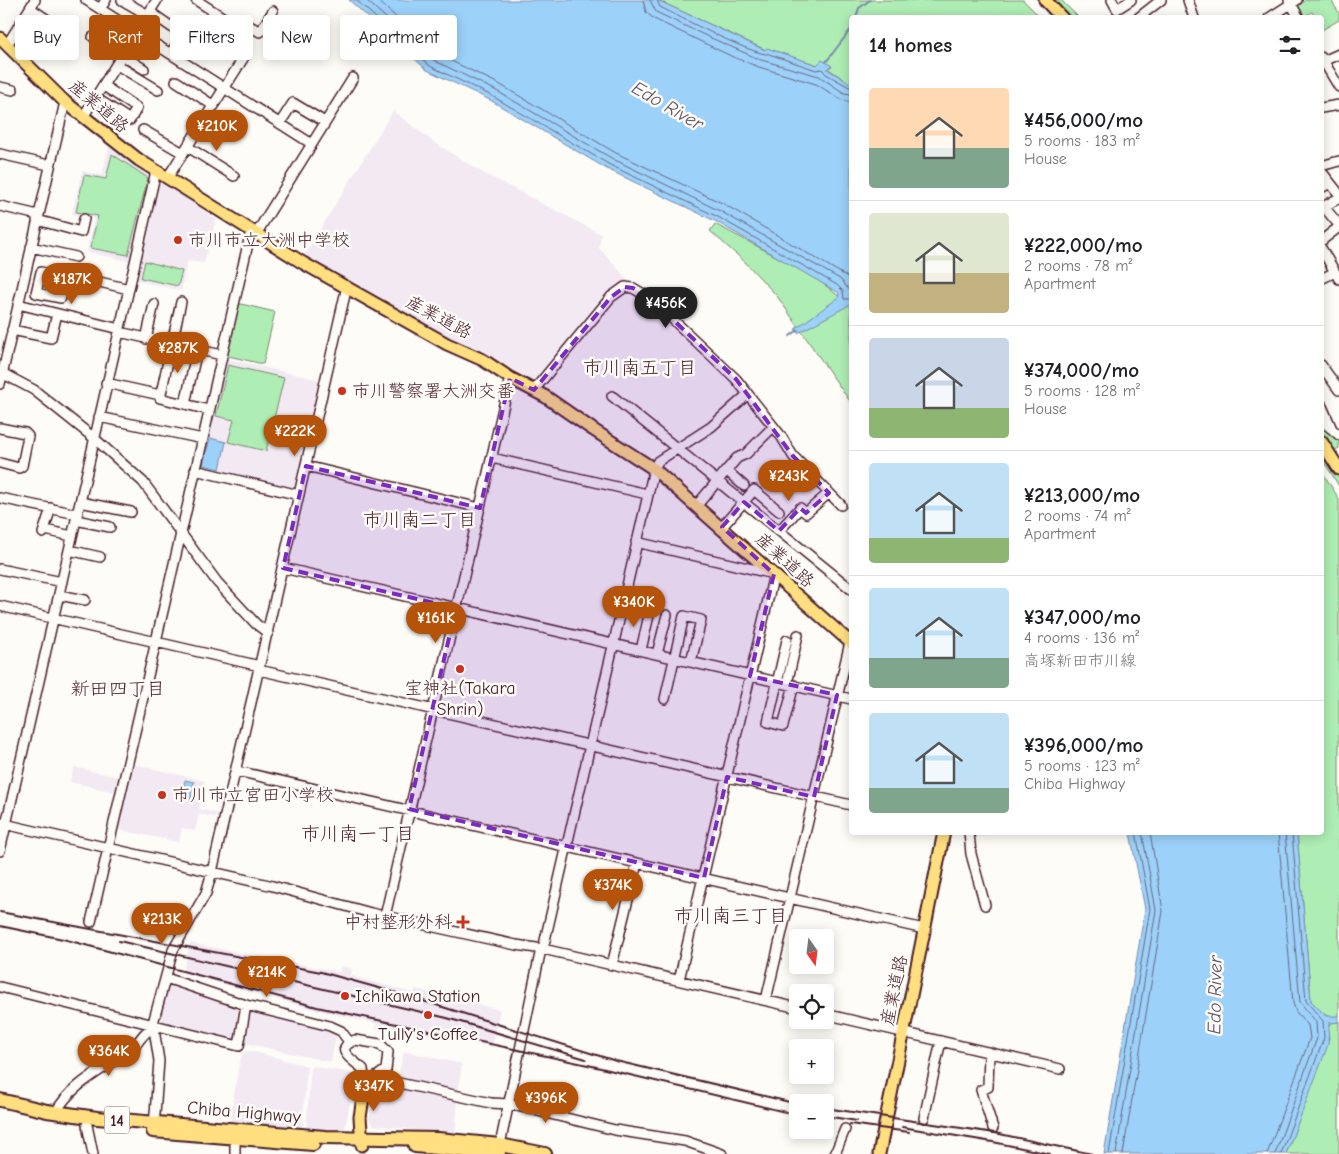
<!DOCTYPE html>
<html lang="en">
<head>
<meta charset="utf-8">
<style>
	:root { --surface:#fff; --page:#f6f6f6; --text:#202124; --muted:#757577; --line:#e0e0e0; --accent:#b45309 }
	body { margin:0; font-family:"Comic Neue","Klee One",sans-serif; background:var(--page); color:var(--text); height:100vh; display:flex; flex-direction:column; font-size:19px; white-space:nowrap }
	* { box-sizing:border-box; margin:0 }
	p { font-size:16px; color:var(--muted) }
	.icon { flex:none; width:28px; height:28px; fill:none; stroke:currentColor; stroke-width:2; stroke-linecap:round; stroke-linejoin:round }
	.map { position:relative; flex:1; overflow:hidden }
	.panel { position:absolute; left:849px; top:15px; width:475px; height:820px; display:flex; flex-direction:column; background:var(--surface); border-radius:5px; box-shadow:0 2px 12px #0003 }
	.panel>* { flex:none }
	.top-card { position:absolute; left:15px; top:15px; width:475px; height:45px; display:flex; gap:10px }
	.needle { width:32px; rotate:166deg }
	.buttons { position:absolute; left:789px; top:929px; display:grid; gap:10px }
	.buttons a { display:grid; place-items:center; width:45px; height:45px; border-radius:5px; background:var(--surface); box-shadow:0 2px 12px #0003; font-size:25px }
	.price { position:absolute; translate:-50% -42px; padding:0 11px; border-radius:18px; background:var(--accent); color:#fff; font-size:16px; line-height:32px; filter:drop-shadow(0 1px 2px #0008) }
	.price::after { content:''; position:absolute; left:50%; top:30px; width:15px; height:11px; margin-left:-8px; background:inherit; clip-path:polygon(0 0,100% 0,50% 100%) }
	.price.selected { background:#222; color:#fff }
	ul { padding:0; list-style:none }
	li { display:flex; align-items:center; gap:15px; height:125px; padding:0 20px }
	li+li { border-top:1px solid var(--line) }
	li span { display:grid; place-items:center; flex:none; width:140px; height:100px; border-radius:5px; color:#555 }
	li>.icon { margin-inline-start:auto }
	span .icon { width:60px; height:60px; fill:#fffc; stroke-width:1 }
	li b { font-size:21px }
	h2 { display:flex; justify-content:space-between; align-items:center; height:60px; padding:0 20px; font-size:21px }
	.pill { padding:0 18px; border-radius:5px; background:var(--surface); box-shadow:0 2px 12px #0003; font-size:18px; line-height:45px }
	.pill.selected { background:var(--accent); color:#fff }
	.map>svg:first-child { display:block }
	.built { fill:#f2e9f3 }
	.green { fill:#aeedb4; stroke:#7c8670 }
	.water { fill:#9cd1fa; stroke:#7b8aa7 }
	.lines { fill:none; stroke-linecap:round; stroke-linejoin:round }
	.shore { stroke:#6b667e; stroke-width:1 }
	.stream { stroke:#7b8aa7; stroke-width:2 }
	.minor-casing { stroke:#4a1f2b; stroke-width:12 }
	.major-casing { stroke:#4a1f2b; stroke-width:15 }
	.highway-casing { stroke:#4a1f2b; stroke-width:16 }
	.minor { stroke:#fdfcf7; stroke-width:9 }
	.major { stroke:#ffdf80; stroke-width:11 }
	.highway { stroke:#ffdf80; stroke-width:12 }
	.rail { stroke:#4a1f2b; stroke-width:2 }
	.marked { fill:#7b2cbf; fill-opacity:0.2; stroke:#7b2cbf; stroke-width:4; stroke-dasharray:10 6; stroke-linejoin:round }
	.poi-dot { fill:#c8321e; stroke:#fdfcf7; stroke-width:2 }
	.labels { text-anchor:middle; stroke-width:5; stroke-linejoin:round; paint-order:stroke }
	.shield { fill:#fdfcf7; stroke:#806168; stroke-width:1 }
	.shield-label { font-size:16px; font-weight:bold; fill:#4a1f2b }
	.street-label { font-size:18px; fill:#4a1f2b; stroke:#fdfcf7 }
	.poi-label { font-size:18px; fill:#4a1f2b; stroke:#fdfcf7; text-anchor:start }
	.water-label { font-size:19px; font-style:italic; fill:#635469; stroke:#fdfcf7 }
	.neighbourhood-label { font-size:19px; fill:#4a1f2b; stroke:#fdfcf7 }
</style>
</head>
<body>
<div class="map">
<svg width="1339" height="1154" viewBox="0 0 1339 1154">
	<rect width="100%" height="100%" fill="#fdfcf7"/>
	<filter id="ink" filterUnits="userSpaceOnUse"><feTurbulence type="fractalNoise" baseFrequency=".02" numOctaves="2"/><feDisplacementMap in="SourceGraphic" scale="10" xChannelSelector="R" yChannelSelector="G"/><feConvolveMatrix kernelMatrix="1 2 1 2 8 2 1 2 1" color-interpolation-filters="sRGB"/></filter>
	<g filter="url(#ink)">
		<path class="built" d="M393 111 435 143 481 172 601 234 599 248 628 280 611 292 535 384 480 351 454 342 303 257Z
			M109 147 152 176 133 262 87 252 94 219 72 214 82 171 102 175Z
			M158 179 216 219 204 263 187 261 181 291 136 280Z
			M223 358 320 380 295 490 198 468Z
			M129 763 205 781 199 809 220 814 219 818 199 814 195 831 182 828 179 842 114 829Z
			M74 767 122 778 119 793 70 782Z
			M190 943 339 972 341 966 352 969 351 976 414 993 416 989 500 1010 492 1047 408 1031 407 1036 376 1029 377 1024 316 1010 183 973Z
			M169 982 238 1006 239 1028 236 1042 159 1022Z
			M253 1011 328 1031 336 1036 331 1062 245 1043 250 1012Z
			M251 1051 307 1066 302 1129 230 1123 238 1069 243 1052Z
			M404 1051 462 1064 458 1095 397 1081Z
			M311 1066 351 1073 355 1079 344 1133 306 1129Z
			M386 1083 458 1099 455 1134 372 1125 369 1118 375 1088Z"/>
		<path class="green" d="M657 0H1023L1040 17 851 18V84L827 68 832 66 818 65 767 49 766 50Z
			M1055 0H1061L1078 17C1066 18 1062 7 1055 0Z
			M1306 0H1331L1339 13V20L1322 30 1321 18 1315 17 1312 12 1303 17 1296 7Z
			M112 154 148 178 128 255 90 248 98 216 76 212 84 175 106 179Z
			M715 224 815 277 851 306V403L777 296 745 262 710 231Z
			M145 261 182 271 178 286 141 278Z
			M237 303 275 312 263 364 224 355Z
			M228 365 284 378 266 451 228 442 234 420 216 416Z
			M1321 422 1339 437V448L1332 452 1321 435Z
			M1328 459 1339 476V486L1324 462Z
			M1321 470 1339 499V1016C1325 1020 1320 1010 1311 1001L1297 833 1321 832Z
			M1333 1022H1339V1154H1286L1329 1038 1327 1026Z"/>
		<path class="water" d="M349 0H657L765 50 767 48 817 65 822 60 832 66 827 69 851 84V304L798 333 795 329 838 298 839 293 715 221 607 169 490 100 427 70Z
			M210 438 226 442 220 469 203 465Z
			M185 780 194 782 191 799 181 798Z
			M1130 833H1297L1311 1001 1326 1016H1339V1022L1329 1023 1328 1045 1286 1154H1104L1145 909Z"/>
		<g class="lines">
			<path class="shore" d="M356 0 430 66 492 96 610 165 718 217 837 285 843 291 844 299H851
				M366 0 433 60 495 90 613 159 720 211 840 279 851 292
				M377 0 437 54 499 84 616 153 724 204 851 279
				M643 0 646 12 654 19 733 57 759 67 816 84 842 100 851 102
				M650 0 656 12 702 34 761 60 819 76 844 93 851 94
				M657 0 660 7C678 16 754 56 769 54L816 70 822 69 826 74 851 88
				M1109 1154 1150 909 1136 832
				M1116 1154 1156 910 1142 832
				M1123 1154 1163 911 1150 832
				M1267 1154 1310 1038 1308 1025 1296 1012 1293 1003 1278 832
				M1275 1154 1317 1038 1316 1022 1300 1002 1285 832
				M1281 1154 1324 1038 1323 1021 1306 1001 1292 832"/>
			<path class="stream" d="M856 18 859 8 870 0
				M826 62 851 29
				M790 336 798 330"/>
			<defs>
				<path id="minor" d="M86 0 312 144
					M122 0 148 15
					M196 0 224 18 218 28 234 42
					M1112 0 1117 9 1131 0
					M1188 0 1194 18
					M1289 0 1299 18
					M30 8 73 37
					M100 9 106 0
					M150 12 183 35 171 53
					M1138 18 1161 0
					M1269 18 1297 0
					M93 37 144 69
					M7 45 35 0
					M1321 57 1339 87
					M1321 62 1339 54
					M117 65 158 90
					M176 81 214 106
					M0 87 13 90
					M96 98 130 120 137 108 104 86
					M1321 108 1339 105
					M83 117 157 0
					M280 123 293 103 325 122
					M143 130 183 153
					M188 147 234 176
					M0 154 49 165
					M1321 166 1339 161
					M1321 171 1339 194
					M168 177 244 57 229 48 248 25 260 32 273 11
					M1321 188 1330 183
					M0 206 38 215
					M1324 207 1339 225
					M1321 208 1339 198
					M37 220 81 232 84 219
					M256 234 353 78
					M1321 241 1339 227
					M31 247 76 257
					M1321 248 1339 279
					M66 278 41 272 36 293 61 298 66 274 129 289
					M1321 279 1335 272
					M181 302 160 398 209 410
					M18 304 120 329
					M12 330 51 338 57 314
					M119 332 222 355
					M146 339 154 304
					M1321 365 1339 390
					M0 372 34 390 94 438 143 482 217 582 256 624 268 633
					M106 383 160 395
					M0 384 65 102
					M534 390 611 297 625 287 633 288 650 298 736 379 781 436 793 456 841 505
					M612 396 851 589
					M185 404 197 350
					M1321 404 1332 429
					M99 417 203 439
					M1321 420 1339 435
					M0 428 25 433 28 436 22 466 19 468 0 463
					M492 458 647 494
					M306 466 480 508
					M195 470 299 495
					M726 470 744 486
					M0 498 77 514
					M80 502 131 512
					M697 505 737 458 746 454 773 427
					M76 520 110 527
					M722 527 754 490 779 511
					M45 530 72 536
					M779 531 800 508 806 513 829 493
					M43 533 51 508
					M636 542 774 574 679 980
					M69 550 100 557
					M283 568 851 699
					M0 569 62 582
					M59 595 85 600
					M0 606 260 666
					M787 640 768 722 783 726 794 685
					M641 650 650 611
					M657 654 667 615
					M259 670 851 805
					M787 684 798 635
					M665 699 684 616 701 620 691 662
					M237 771 924 929
					M0 823 269 885 371 913 516 945 543 949 798 1008
					M969 832 971 854 985 905
					M0 851 156 171
					M385 916 510 378
					M91 922 251 231
					M543 949 654 469 658 461 711 427 748 394
					M612 965 637 863
					M166 978 246 1005 330 1026 341 1031 350 1043
					M0 987 239 1046 246 1005
					M766 1000 851 638
					M825 1014 1060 1069
					M355 1040 380 1044 388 1052 386 1070 365 1085 363 1069C355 1061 331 1050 355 1040Z
					M989 1052 988 1087 981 1090 993 1128
					M376 1078 491 1103 509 1104 615 1130 685 1141 722 1154
					M56 1112C72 1083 105 1069 130 1050 139 1044 143 1031 152 1029
					M924 1118 941 1041
					M87 1125 93 1154
					M154 1127 159 1061 153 1023 173 950 206 893 212 872 347 286
					M500 1145 541 949
					M235 1154V1132
					M835 1154 845 1129"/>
				<path id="major" d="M1045 0 1062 18
					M0 38 65 102 139 160 303 263 447 344 483 360 510 378 546 397 592 429 654 469 851 643
					M1321 441 1339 469
					M362 1145 360 1117 365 1085
					M879 1154 944 832"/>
				<path id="highway" d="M0 1100 47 1111 97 1118 325 1137 438 1139 500 1145 545 1154
					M153 1131 313 1144
					M415 1146 499 1154"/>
			</defs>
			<use href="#minor" class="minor-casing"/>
			<use href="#major" class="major-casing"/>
			<use href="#highway" class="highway-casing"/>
			<use href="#minor" class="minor"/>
			<use href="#major" class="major"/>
			<use href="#highway" class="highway"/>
			<path class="rail" d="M0 912 321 972 404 995 616 1061 798 1104
				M0 926 63 939 317 1007 588 1065 798 1115
				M119 941 447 1018 586 1059
				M825 1108 995 1133 1092 1154
				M825 1116 857 1121
				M850 1124 909 1132
				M902 1127 993 1142 1050 1154"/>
		</g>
	</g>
	<path class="marked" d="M625 287 633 288 650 298 736 379 793 456 829 493 806 513 800 508 779 531 744 502 722 527 774 574 750 676 837 695 814 797 727 777 704 878 409 809 456 608 283 568 306 466 480 508 510 378 534 390 611 297Z"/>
	<g class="poi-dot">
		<circle cx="178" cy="240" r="5"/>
		<circle cx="342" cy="391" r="5"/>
		<circle cx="460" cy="669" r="5"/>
		<circle cx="162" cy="795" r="5"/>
		<path d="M460.5 914.5h5v5h5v5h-5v5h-5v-5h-5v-5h5z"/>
		<circle cx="345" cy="996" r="5"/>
		<circle cx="428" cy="1015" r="5"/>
	</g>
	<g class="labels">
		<rect class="shield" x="104.5" y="1106.5" width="25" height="27" rx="4"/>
		<g class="shield-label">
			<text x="117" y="1126">14</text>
		</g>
		<g class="street-label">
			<text transform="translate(99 106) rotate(40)" y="6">産業道路</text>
			<text transform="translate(439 317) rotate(28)" y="6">産業道路</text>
			<text transform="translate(785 560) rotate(42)" y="6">産業道路</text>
			<text transform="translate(894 990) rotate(-78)" y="6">産業道路</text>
			<text transform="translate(244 1112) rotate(5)" y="6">Chiba Highway</text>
		</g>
		<g class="poi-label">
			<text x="188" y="246">市川市立大洲中学校</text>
			<text x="352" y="397">市川警察署大洲交番</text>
			<text x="460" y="694" text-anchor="middle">宝神社(Takara<tspan x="460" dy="21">Shrin)</tspan></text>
			<text x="172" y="801">市川市立宮田小学校</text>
			<text x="452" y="928" text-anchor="end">中村整形外科</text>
			<text x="355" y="1002">Ichikawa Station</text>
			<text x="428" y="1040" text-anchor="middle">Tully's Coffee</text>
		</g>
		<g class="water-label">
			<text transform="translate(668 105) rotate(30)" y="7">Edo River</text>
			<text transform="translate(1214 995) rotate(-89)" y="7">Edo River</text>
		</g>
		<g class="neighbourhood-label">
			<text x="640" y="374">市川南五丁目</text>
			<text x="420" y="526">市川南二丁目</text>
			<text x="118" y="695">新田四丁目</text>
			<text x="358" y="840">市川南一丁目</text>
			<text x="731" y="922">市川南三丁目</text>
		</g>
	</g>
</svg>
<div class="buttons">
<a><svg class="needle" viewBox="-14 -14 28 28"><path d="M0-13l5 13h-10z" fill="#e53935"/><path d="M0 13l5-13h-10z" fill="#757577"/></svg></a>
<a><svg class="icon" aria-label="locate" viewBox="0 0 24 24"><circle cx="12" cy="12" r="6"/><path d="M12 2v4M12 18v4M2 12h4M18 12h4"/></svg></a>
<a>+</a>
<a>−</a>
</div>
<b class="price" style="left:217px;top:152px">¥210K</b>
<b class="price" style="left:72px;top:305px">¥187K</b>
<b class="price selected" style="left:666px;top:329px">¥456K</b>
<b class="price" style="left:178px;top:374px">¥287K</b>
<b class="price" style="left:295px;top:457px">¥222K</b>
<b class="price" style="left:789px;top:502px">¥243K</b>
<b class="price" style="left:634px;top:628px">¥340K</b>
<b class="price" style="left:436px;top:644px">¥161K</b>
<b class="price" style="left:613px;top:911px">¥374K</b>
<b class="price" style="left:162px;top:945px">¥213K</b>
<b class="price" style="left:267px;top:998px">¥214K</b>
<b class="price" style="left:109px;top:1077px">¥364K</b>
<b class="price" style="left:374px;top:1112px">¥347K</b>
<b class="price" style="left:546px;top:1124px">¥396K</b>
<div class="top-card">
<a class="pill">Buy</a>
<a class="pill selected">Rent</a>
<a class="pill">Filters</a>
<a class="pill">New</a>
<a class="pill">Apartment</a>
</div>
<section class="panel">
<h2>14 homes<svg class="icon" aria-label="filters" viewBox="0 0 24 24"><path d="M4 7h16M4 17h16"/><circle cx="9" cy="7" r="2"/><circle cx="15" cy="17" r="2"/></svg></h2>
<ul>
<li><span style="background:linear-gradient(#ffd9b3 60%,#7fa58c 0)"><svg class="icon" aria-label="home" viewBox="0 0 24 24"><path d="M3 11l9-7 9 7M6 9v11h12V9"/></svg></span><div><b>¥456,000/mo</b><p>5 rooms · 183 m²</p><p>House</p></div></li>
<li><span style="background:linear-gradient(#dfe7d0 60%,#c2b280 0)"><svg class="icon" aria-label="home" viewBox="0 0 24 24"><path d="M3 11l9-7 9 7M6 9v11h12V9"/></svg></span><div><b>¥222,000/mo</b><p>2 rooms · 78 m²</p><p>Apartment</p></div></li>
<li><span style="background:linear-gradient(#c9d6e8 70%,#8fb573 0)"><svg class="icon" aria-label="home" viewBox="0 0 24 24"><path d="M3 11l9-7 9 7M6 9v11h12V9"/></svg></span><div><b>¥374,000/mo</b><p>5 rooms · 128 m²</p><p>House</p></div></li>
<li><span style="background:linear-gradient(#bfe0f5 75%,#8fb573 0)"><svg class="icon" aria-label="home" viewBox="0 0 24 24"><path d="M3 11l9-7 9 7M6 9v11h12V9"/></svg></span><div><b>¥213,000/mo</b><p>2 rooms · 74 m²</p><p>Apartment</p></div></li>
<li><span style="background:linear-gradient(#bfe0f5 70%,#7fa58c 0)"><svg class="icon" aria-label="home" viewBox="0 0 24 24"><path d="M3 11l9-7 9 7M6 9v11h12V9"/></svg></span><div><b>¥347,000/mo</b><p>4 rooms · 136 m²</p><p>高塚新田市川線</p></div></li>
<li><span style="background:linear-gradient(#bfe0f5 75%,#7fa58c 0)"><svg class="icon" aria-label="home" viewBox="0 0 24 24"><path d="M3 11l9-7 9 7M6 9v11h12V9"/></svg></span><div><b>¥396,000/mo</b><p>5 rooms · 123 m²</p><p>Chiba Highway</p></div></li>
</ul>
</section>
</div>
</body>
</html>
